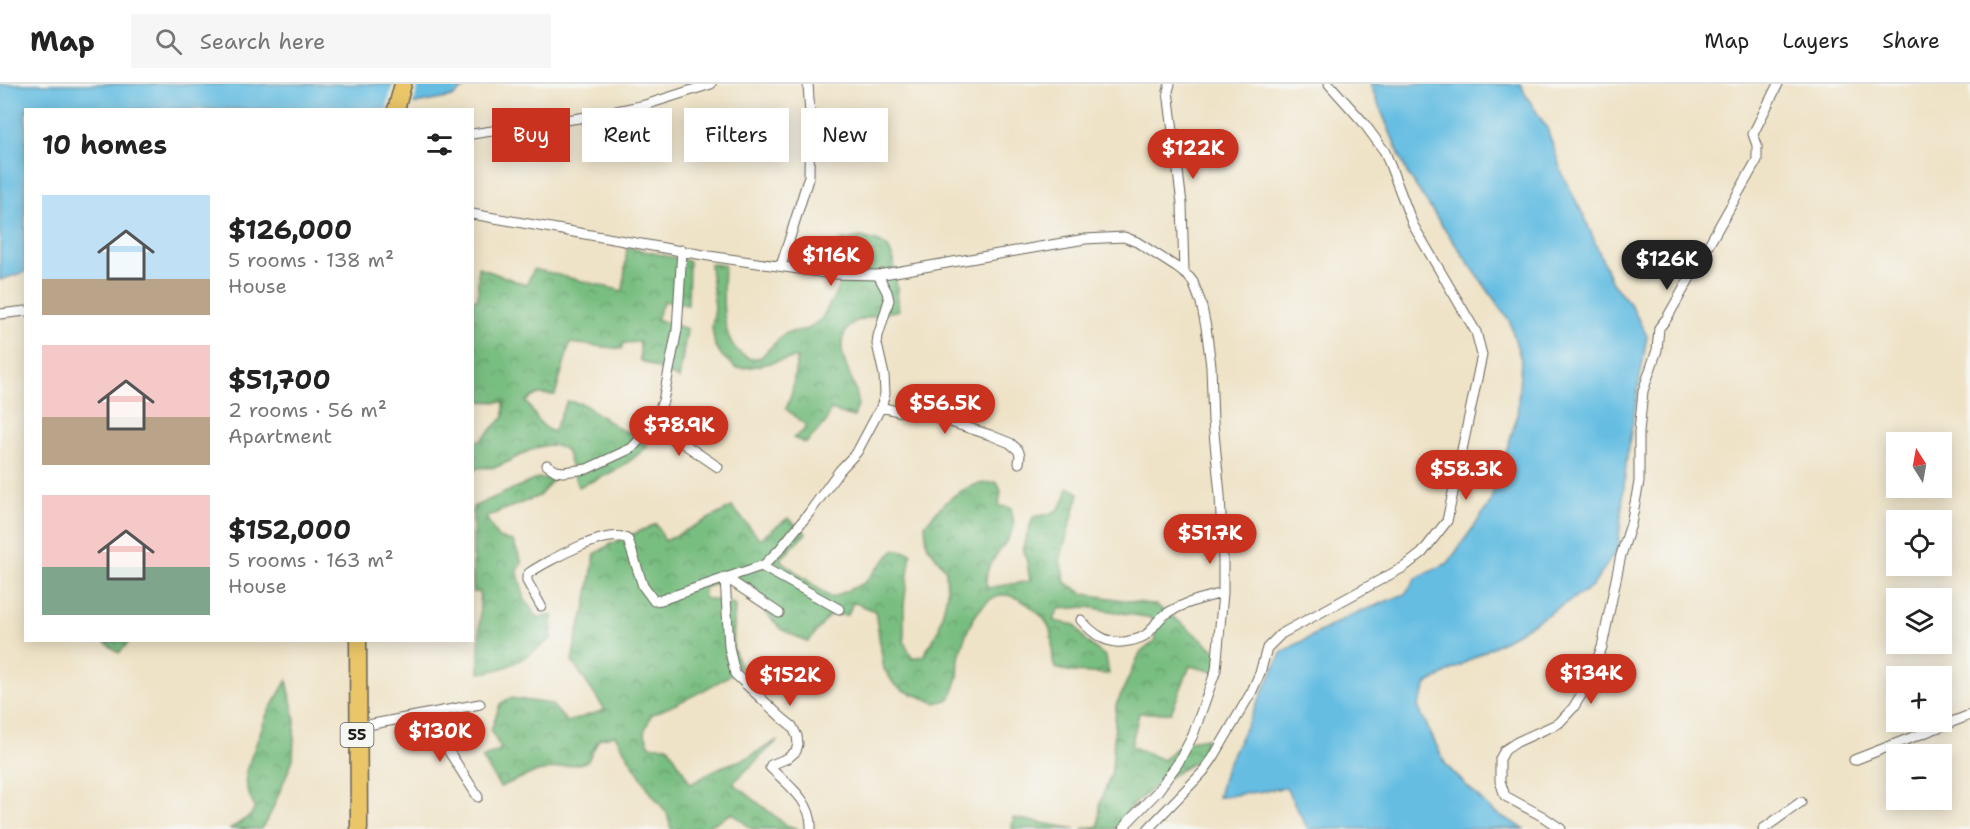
<!DOCTYPE html>
<html lang="en">
<head>
<meta charset="utf-8">
<style>
	:root { --surface:#fff; --page:#f6f6f6; --text:#222; --muted:#767676; --line:#e0e0e0; --accent:#c8321e }
	body { margin:0; font-family:"Shantell Sans",sans-serif; background:var(--page); color:var(--text); height:100vh; display:flex; flex-direction:column; font-size:22px; white-space:nowrap }
	* { box-sizing:border-box; margin:0 }
	p { font-size:20px; color:var(--muted) }
	.icon { flex:none; width:33px; height:33px; fill:none; stroke:currentColor; stroke-width:2; stroke-linecap:round; stroke-linejoin:round }
	.map { position:relative; flex:1; overflow:hidden }
	.side { position:absolute; left:24px; top:24px; width:450px; height:534px; display:flex; flex-direction:column; background:var(--surface); border-radius:0px; box-shadow:0 3px 15px #0003 }
	.side>* { flex:none }
	.hud { position:absolute; left:492px; top:24px; width:570px; height:54px; display:flex; gap:12px }
	.needle { width:39px; rotate:349deg }
	.tools { position:absolute; left:1886px; top:348px; display:grid; gap:12px }
	.tools a { display:grid; place-items:center; width:66px; height:66px; border-radius:0px; background:var(--surface); box-shadow:0 3px 15px #0003; font-size:30px }
	.price { position:absolute; translate:-50% -51px; padding:0 14px; border-radius:21px; background:var(--accent); color:#fff; font-size:20px; line-height:39px; filter:drop-shadow(0 2px 3px #0008) }
	.price::after { content:''; position:absolute; left:50%; top:36px; width:18px; height:14px; margin-left:-9px; background:inherit; clip-path:polygon(0 0,100% 0,50% 100%) }
	.price.selected { background:#222; color:#fff }
	ul { padding:0; list-style:none }
	li { display:flex; align-items:center; gap:18px; height:150px; padding:0 18px }
	li span { display:grid; place-items:center; flex:none; width:168px; height:120px; border-radius:0px; color:#555 }
	li>.icon { margin-inline-start:auto }
	span .icon { width:72px; height:72px; fill:#fffc; stroke-width:1 }
	li b { font-size:26px }
	h2 { display:flex; justify-content:space-between; align-items:center; height:72px; padding:0 18px; font-size:26px }
	.tag { padding:0 21px; border-radius:0px; background:var(--surface); box-shadow:0 3px 15px #0003; font-size:21px; line-height:54px }
	.tag.selected { background:var(--accent); color:#fff }
	header { display:flex; align-items:center; gap:36px; box-sizing:border-box; height:84px; padding:0 30px; background:var(--surface); border-bottom:2px solid var(--line) }
	header strong { font-size:28px }
	nav { display:flex; gap:33px; margin-inline-start:auto; font-size:21px }
	.search { width:420px; height:54px; background:var(--page); display:flex; align-items:center; gap:15px; box-sizing:border-box; padding:0 21px; border-radius:0px; color:var(--muted); font-size:22px }
	.map>svg:first-child { display:block }
	.forest { fill:url(#forest-crowns); stroke:#4a6d4e; stroke-width:1.5 }
	.water { fill:#65bde2; stroke:#406c7f; stroke-width:1.5 }
	.pier { fill:#efe3c7 }
	.lines { fill:none; stroke-linecap:round; stroke-linejoin:round }
	.street-casing { stroke:#666258; stroke-width:11 }
	.highway-casing { stroke:#666258; stroke-width:19 }
	.street { stroke:#fff; stroke-width:9 }
	.highway { stroke:#eac669; stroke-width:16 }
	.labels { text-anchor:middle; stroke-width:5; stroke-linejoin:round; paint-order:stroke }
	.shield { fill:#f6f6f2; stroke:#5d5d5c; stroke-width:1.5 }
	.shield-label { font-size:15px; font-weight:bold; fill:#1c1c1c }
</style>
</head>
<body>
<header>
<strong>Map</strong>
<div class="search"><svg class="icon" aria-label="search" viewBox="0 0 24 24"><circle cx="10" cy="10" r="6"/><path d="M15 15l6 6"/></svg>Search here</div>
<nav><a>Map</a><a>Layers</a><a>Share</a></nav>
</header>
<div class="map">
<svg width="1970" height="745" viewBox="0 0 1970 745">
	<defs>
		<pattern id="forest-crowns" width="20" height="18" patternUnits="userSpaceOnUse" patternTransform="scale(1.5)"><rect width="20" height="18" fill="#79be81"/><path d="M2 6a3 3 0 1 1 6 0M12 15a3 3 0 1 1 6 0" fill="none" stroke="#629a69"/></pattern>
	</defs>
	<rect width="100%" height="100%" fill="#f6f6f2"/>
	<filter id="ink" filterUnits="userSpaceOnUse"><feTurbulence type="fractalNoise" baseFrequency=".0167" numOctaves="2"/><feDisplacementMap in="SourceGraphic" scale="12" xChannelSelector="R" yChannelSelector="G"/><feConvolveMatrix kernelMatrix="1 2 1 2 8 2 1 2 1" color-interpolation-filters="sRGB"/></filter>
	<filter id="wash" filterUnits="userSpaceOnUse"><feTurbulence type="fractalNoise" baseFrequency=".008" numOctaves="4" result="noise"/><feDisplacementMap in="SourceGraphic" scale="24" xChannelSelector="R" yChannelSelector="G"/><feGaussianBlur stdDeviation="1.35" result="paint"/><feColorMatrix in="noise" values="0 0 0 0 0 0 0 0 0 0 0 0 0 0 0 0 0 1.4 0 .05"/><feComposite in="paint" operator="in"/></filter>
	<g filter="url(#wash)">
		<rect width="100%" height="100%" fill="#efe3c7"/>
		<path class="forest" d="M861 153C870 155 881 157 888 164 896 174 897 212 899 226 890 228 859 235 853 239 825 263 858 295 858 319 858 323 855 329 854 333L830 326 826 338 806 359 793 354 803 347 806 341 786 325 792 308 797 274C776 275 758 285 736 284L723 273 715 262 712 243 715 224 710 180 724 181C723 204 719 251 739 268 742 271 747 273 751 275L761 273 785 249 808 245 822 234 848 186 861 189 862 170 855 163 840 157Z
			M627 163 689 177 688 221 664 217 656 235 687 245 679 295 640 276V258L624 259 622 265 570 259 555 311 538 310 526 317C534 329 540 343 553 348L567 317 583 320 623 347 634 348 648 362C624 384 608 391 578 403L566 366C543 351 517 376 496 383 490 384 483 383 477 384L473 388V356L480 357 504 333V318L473 317 472 215H478V183L526 201 534 185 623 207Z
			M538 394 553 396 539 412 486 433 498 454 513 457 522 479 517 486 525 516 537 533 553 532 551 555C529 571 508 587 479 589L480 508H473V423Z
			M997 398 1001 407 999 422 1011 424C1012 430 1015 438 1013 443 1006 467 981 478 987 504L1030 497 1027 478 1023 463 1033 433C1057 429 1062 429 1068 403L1079 409 1060 476 1065 498 1084 510 1156 521 1184 541 1224 574 1223 590 1190 582 1171 629H1139L1131 662 1163 676 1182 658 1207 654 1201 674C1168 694 1135 711 1115 745H1081L1099 742 1100 719 1112 687 1116 621 1140 569 1156 556 1152 534 1087 523 1058 525 1054 537 1075 541 1086 557 1106 573 1109 590 1072 588 1055 584C1050 571 1055 557 1049 543 1043 531 1027 518 1014 513 983 501 963 551 959 574 958 581 959 587 958 593 956 600 953 608 950 615L936 619 903 606 894 600 884 585 875 527 853 518 848 531H830L808 558 782 546 767 530 752 504 722 497 704 504V514L735 520 733 564 741 584C713 603 682 618 651 631L644 648 650 662H668L691 700 721 683 747 674 778 656 733 699 786 741 798 745H752L732 729 704 745H671L667 729 651 709 615 651 599 655 587 678 533 689 500 703 482 674 501 665 491 647 500 620 510 614 551 620 567 638 605 626 572 577 578 546 585 526 595 470 611 460 656 440 665 457 732 423 760 455 788 434 806 449 780 476 831 514 864 499 895 465 911 469 904 520V557L912 574 923 572 938 548 947 511 946 486 927 461 925 441C938 424 956 406 978 400 984 399 991 399 997 398Z
			M103 557H130L119 569Z
			M287 596 295 636 293 675 270 731 261 745H230L250 732 255 724 247 706 246 687 267 630Z
			M1013 734 1076 745H1012Z"/>
		<path class="water" d="M0 0H470L452 13 389 25 26 26 25 188 0 196Z
			M1370 0H1521L1525 10 1547 44 1563 92 1584 132 1612 199 1631 221 1647 252 1627 372 1618 464 1592 503 1512 552 1427 600 1418 623 1446 681 1492 727 1525 745H1308L1286 704 1218 713 1225 686 1282 568 1349 532 1405 510 1416 494 1448 479 1489 421 1517 333 1521 276 1509 236 1443 143 1407 89Z"/>
		<path class="pier" d="M393 0H419L412 24 395 25 387 23Z"/>
	</g>
	<g filter="url(#ink)">
		<g class="lines">
			<defs>
				<path id="street" d="M1170 0 1168 7 1182 120 1184 188
					M472 50 593 32 645 21 711 0
					M472 130 709 172 833 190 878 191 1085 155 1124 153 1137 158 1176 183 1189 193 1193 198 1201 219 1206 243 1211 282 1213 338 1220 411 1223 476V509L1216 586 1193 651 1178 679 1157 708 1127 739 1124 745
					M781 182 809 92 810 31 808 0
					M0 230 26 227
					M881 323 897 327 923 329 990 351 1010 359 1018 366 1020 371 1019 379
					M650 345 684 360 718 383
					M547 381 556 387 563 388 587 385 632 364 653 341 663 317 677 246 682 166
					M761 482 839 525
					M725 493 729 563 735 590 782 634 792 642 797 652 798 660 796 667 788 674 771 681 770 683C787 700 813 718 811 745
					M725 493 779 529
					M541 522 527 497V492L529 489C545 478 612 441 628 456L643 502 654 517 661 516 764 481 779 466 809 429 840 386 857 368 881 323 885 310 884 291 877 260 878 252 889 216 887 208 878 191
					M1081 536C1094 551 1109 562 1129 557 1135 556 1142 554 1147 550 1154 544 1157 535 1166 530 1183 519 1203 514 1223 509
					M425 630 478 713
					M357 643 480 620
					M1854 676 1970 631
					M1148 745 1203 688 1213 674 1252 607 1260 589 1267 564 1281 550 1404 483 1422 469 1447 437 1482 271 1476 248 1413 141 1385 68 1363 38 1329 0
					M1561 745 1542 732 1505 712 1500 697V675L1505 666 1517 658 1559 639 1573 624 1588 600 1602 563 1621 471 1631 440 1639 398V348L1643 307 1657 266 1659 244 1667 234 1757 76V61L1753 50 1778 0
					M1763 745 1801 718"/>
				<path id="highway" d="M396 26 403 0
					M358 556 359 745"/>
			</defs>
			<use href="#street" class="street-casing"/>
			<use href="#highway" class="highway-casing"/>
			<use href="#street" class="street"/>
			<use href="#highway" class="highway"/>
		</g>
	</g>
	<g class="labels">
		<rect class="shield" x="340.5" y="639" width="33" height="24" rx="4.5"/>
		<g class="shield-label">
			<text x="357" y="656">55</text>
		</g>
	</g>
</svg>
<div class="tools">
<a><svg class="needle" viewBox="-14 -14 28 28"><path d="M0-13l5 13h-10z" fill="#e53935"/><path d="M0 13l5-13h-10z" fill="#767676"/></svg></a>
<a><svg class="icon" aria-label="locate" viewBox="0 0 24 24"><circle cx="12" cy="12" r="6"/><path d="M12 2v4M12 18v4M2 12h4M18 12h4"/></svg></a>
<a><svg class="icon" aria-label="layers" viewBox="0 0 24 24"><path d="M12 4l9 5-9 5-9-5zM3 14l9 5 9-5"/></svg></a>
<a>+</a>
<a>−</a>
</div>
<b class="price" style="left:1193px;top:96px">$122K</b>
<b class="price" style="left:831px;top:203px">$116K</b>
<b class="price selected" style="left:1667px;top:207px">$126K</b>
<b class="price" style="left:945px;top:351px">$56.5K</b>
<b class="price" style="left:679px;top:373px">$78.9K</b>
<b class="price" style="left:1466px;top:417px">$58.3K</b>
<b class="price" style="left:1210px;top:481px">$51.7K</b>
<b class="price" style="left:1591px;top:621px">$134K</b>
<b class="price" style="left:790px;top:623px">$152K</b>
<b class="price" style="left:440px;top:679px">$130K</b>
<div class="hud">
<a class="tag selected">Buy</a>
<a class="tag">Rent</a>
<a class="tag">Filters</a>
<a class="tag">New</a>
</div>
<section class="side">
<h2>10 homes<svg class="icon" aria-label="filters" viewBox="0 0 24 24"><path d="M4 7h16M4 17h16"/><circle cx="9" cy="7" r="2"/><circle cx="15" cy="17" r="2"/></svg></h2>
<ul>
<li><span style="background:linear-gradient(#bfe0f5 70%,#b9a48a 0)"><svg class="icon" aria-label="home" viewBox="0 0 24 24"><path d="M3 11l9-7 9 7M6 9v11h12V9"/></svg></span><div><b>$126,000</b><p>5 rooms · 138 m²</p><p>House</p></div></li>
<li><span style="background:linear-gradient(#f6c9c9 60%,#b9a48a 0)"><svg class="icon" aria-label="home" viewBox="0 0 24 24"><path d="M3 11l9-7 9 7M6 9v11h12V9"/></svg></span><div><b>$51,700</b><p>2 rooms · 56 m²</p><p>Apartment</p></div></li>
<li><span style="background:linear-gradient(#f6c9c9 60%,#7fa58c 0)"><svg class="icon" aria-label="home" viewBox="0 0 24 24"><path d="M3 11l9-7 9 7M6 9v11h12V9"/></svg></span><div><b>$152,000</b><p>5 rooms · 163 m²</p><p>House</p></div></li>
</ul>
</section>
</div>
</body>
</html>
